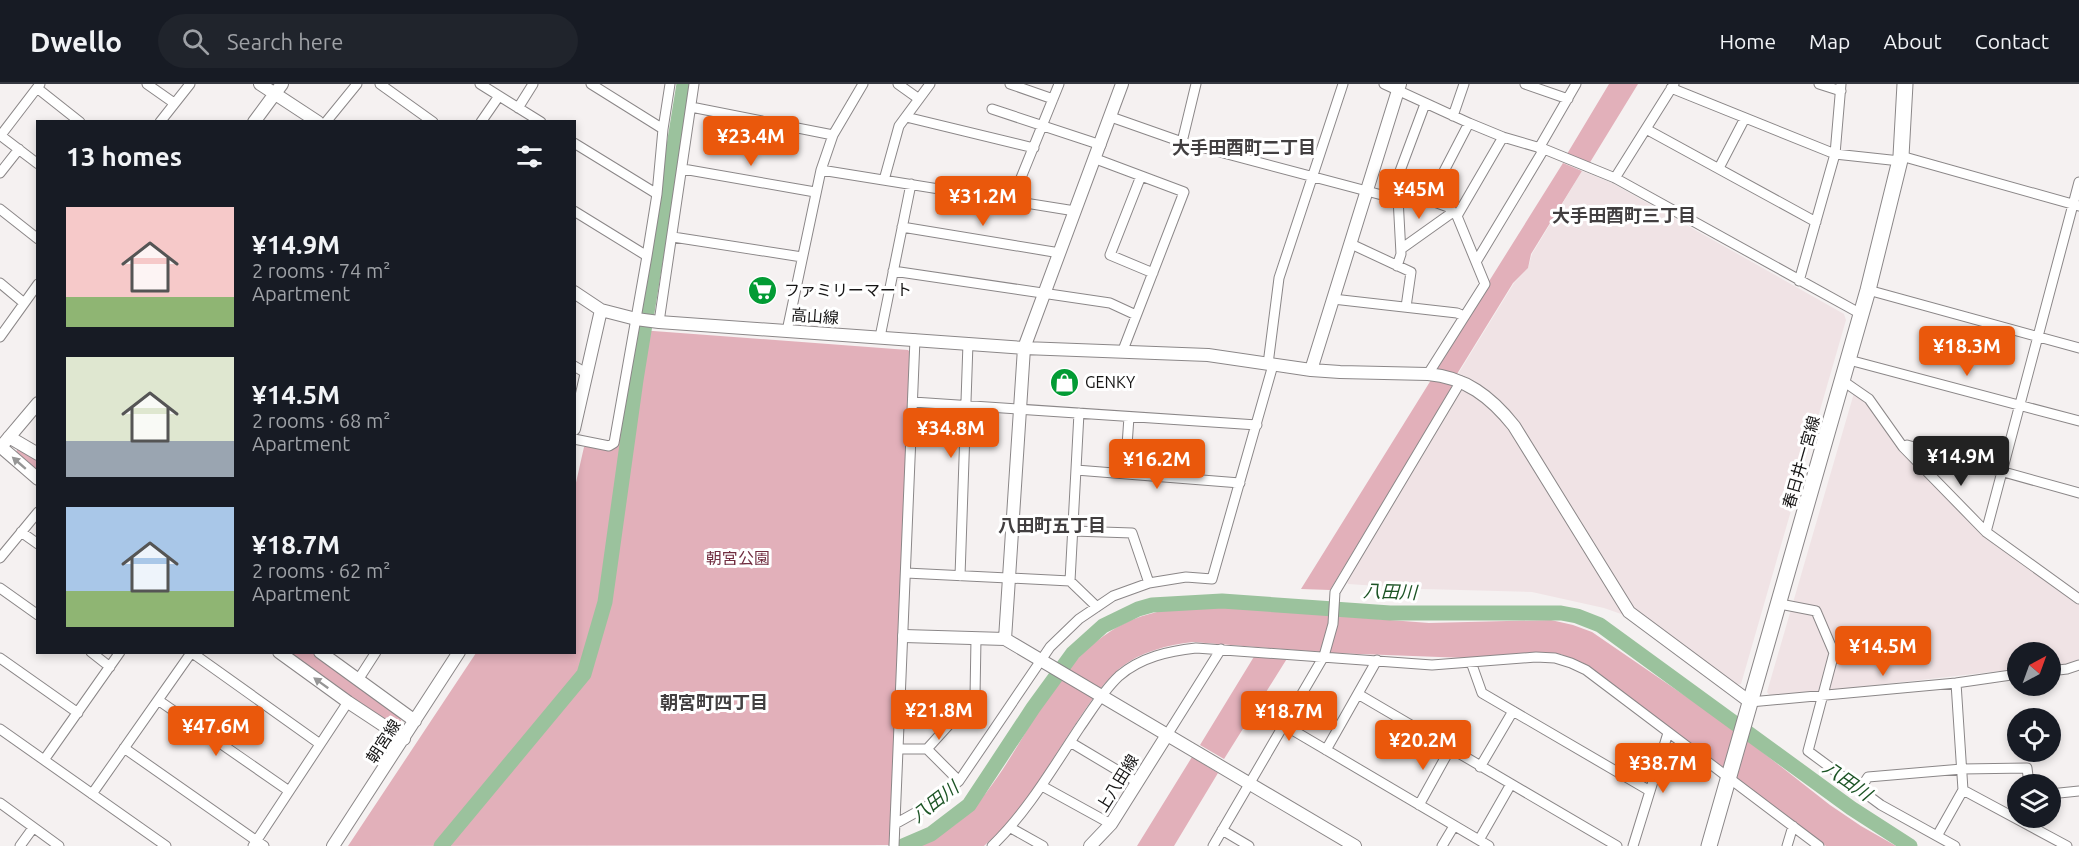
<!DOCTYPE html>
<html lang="en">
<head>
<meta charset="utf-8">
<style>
	:root { --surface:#171b24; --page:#20242c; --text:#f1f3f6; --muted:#9ea1a6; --line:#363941; --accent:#ea580c }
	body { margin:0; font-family:Ubuntu,"Noto Sans JP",sans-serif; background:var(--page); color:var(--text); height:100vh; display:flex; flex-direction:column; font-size:22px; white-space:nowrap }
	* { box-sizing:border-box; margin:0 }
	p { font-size:20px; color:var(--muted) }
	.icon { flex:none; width:33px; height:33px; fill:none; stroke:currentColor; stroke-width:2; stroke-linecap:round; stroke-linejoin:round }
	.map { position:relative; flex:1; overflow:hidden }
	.panel { position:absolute; left:36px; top:36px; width:540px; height:534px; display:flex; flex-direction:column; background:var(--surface); border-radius:0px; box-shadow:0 3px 9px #0003 }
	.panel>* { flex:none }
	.needle { width:39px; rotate:41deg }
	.fabs { position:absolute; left:2007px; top:558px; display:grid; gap:12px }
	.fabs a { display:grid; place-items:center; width:54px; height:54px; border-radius:50%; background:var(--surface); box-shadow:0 3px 9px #0003; font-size:30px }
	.price { position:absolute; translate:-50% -51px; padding:0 14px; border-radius:6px; background:var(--accent); color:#fff; font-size:20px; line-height:39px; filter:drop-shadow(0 2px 3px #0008) }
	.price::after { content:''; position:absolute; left:50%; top:36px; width:18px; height:14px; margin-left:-9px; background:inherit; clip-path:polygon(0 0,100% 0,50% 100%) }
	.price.active { background:#222; color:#fff }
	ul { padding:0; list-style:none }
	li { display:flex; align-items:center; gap:18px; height:150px; padding:0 30px }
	li span { display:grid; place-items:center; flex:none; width:168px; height:120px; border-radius:0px; color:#555 }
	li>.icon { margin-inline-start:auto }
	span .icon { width:72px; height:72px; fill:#fffc; stroke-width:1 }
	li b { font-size:26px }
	h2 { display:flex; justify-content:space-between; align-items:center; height:72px; padding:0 30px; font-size:26px }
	header { display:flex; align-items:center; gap:36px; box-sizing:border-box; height:84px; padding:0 30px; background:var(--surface); border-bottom:2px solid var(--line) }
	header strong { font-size:28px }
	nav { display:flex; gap:33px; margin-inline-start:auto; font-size:21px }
	.search { width:420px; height:54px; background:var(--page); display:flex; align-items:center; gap:15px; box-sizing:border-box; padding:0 21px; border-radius:33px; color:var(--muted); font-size:22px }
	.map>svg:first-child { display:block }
	.built { fill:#f0e3e5 }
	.green { fill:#e2b0ba }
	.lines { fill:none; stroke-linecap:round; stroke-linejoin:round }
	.river { stroke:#9bc29d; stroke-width:15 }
	.minor-casing { stroke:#8b8788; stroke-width:11 }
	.tertiary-casing { stroke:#8b8788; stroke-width:14 }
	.primary-casing { stroke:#8b8788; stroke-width:17 }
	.minor { stroke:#fff; stroke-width:9 }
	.tertiary { stroke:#fff; stroke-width:12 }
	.primary { stroke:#fff; stroke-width:15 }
	.oneway { fill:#969696 }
	.labels { text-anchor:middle; stroke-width:6; stroke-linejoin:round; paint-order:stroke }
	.poi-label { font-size:16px; fill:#161515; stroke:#fff; text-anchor:start }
	.street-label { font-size:16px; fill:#161515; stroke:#fff }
	.park-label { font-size:16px; fill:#712e40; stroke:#fff }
	.neighbourhood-label { font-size:18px; font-weight:bold; fill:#423f40; stroke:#fff }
	.water-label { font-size:18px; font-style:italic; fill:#1c5425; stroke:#fff }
</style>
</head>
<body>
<header>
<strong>Dwello</strong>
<div class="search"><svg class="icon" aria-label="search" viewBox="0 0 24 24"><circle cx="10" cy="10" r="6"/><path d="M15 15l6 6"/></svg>Search here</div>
<nav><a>Home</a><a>Map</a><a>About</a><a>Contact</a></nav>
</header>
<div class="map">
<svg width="2079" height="762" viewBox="0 0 2079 762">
	<rect width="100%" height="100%" fill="#f5f1f1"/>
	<path class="built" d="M1582 87 1612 99 1844 230 1846 236 1741 600 1735 601 1635 528 1511 329 1485 305 1458 290 1514 199 1528 184 1532 170Z
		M1460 305 1470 308 1491 323 1508 343 1624 531 1604 524 1532 508 1423 505 1348 500 1346 495Z
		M1854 309 1861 312 1985 451 2079 519V575L2065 580 2051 581 2050 568H2018L2017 585 1771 613 1767 608Z"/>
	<path class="green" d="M1609 0H1638L1589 80 1567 70Z
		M1563 79 1582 87 1531 170 1528 184 1513 199 1457 290 1438 285 1436 282Z
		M640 246 908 266 911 269 890 761 348 762 476 569 574 568 575 403 584 363 587 361 615 365 637 248Z
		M1431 296 1451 301 1452 304 1330 506 1301 505Z
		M18 364 37 374V389L16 368Z
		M1197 521 1429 539 1551 536 1573 541 1592 548 1729 642 1830 721 1861 742 1896 762H1826L1591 586 1561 570 1536 569 1466 574 1333 569 1193 558C1167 561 1140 568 1120 584 1098 603 1083 629 1067 653 1048 682 1030 713 1007 740 1000 748 991 755 984 762H915C930 755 949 747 962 735 1021 681 1041 591 1111 547 1137 530 1167 525 1197 521Z
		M285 569H315L400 633 402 640 396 644Z
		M1255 571 1288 573 1224 675 1200 661Z
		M1192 673 1218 689 1174 762H1137Z"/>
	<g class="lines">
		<path class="river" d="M441 762 584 590 605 518 636 296 684 0
			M903 762 931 750 969 721 1033 624 1073 569 1103 542 1138 525 1152 521 1222 517 1390 529H1561L1577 532 1600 541 1851 724 1910 762"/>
		<defs>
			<path id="minor" d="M147 0 174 19
				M380 0 433 38
				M480 0 541 38
				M591 0 663 45
				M898 0 919 15
				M1010 0 1053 15
				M1384 0 1469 39 1503 53 1544 65 1615 94 1861 230
				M1525 0 1568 15
				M1819 0 1841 7
				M37 4 80 38
				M1671 4 1835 70 1900 77
				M691 23 833 51
				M518 24 533 0
				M992 25 1101 61
				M1453 32 1464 0
				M906 33 1034 64
				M1111 33 1182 58 1397 115
				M160 38 190 0
				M326 38 357 0
				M481 38 499 12
				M1646 45 1816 138
				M0 51 38 80
				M1 51 40 0
				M1182 58 1196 0
				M574 59 657 110
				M1539 64 1576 0
				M1901 72 2079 122
				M1096 75 1184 108 1123 266
				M1719 84 1745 34
				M683 85 815 108
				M821 86 1075 127
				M0 89 19 65
				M1141 92 1110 171 1153 189
				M1615 94 1674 0
				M884 96 899 42 930 0
				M1012 116 1059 0
				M0 125 38 155
				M574 127 647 172
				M1457 132 1503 53
				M902 143 1060 169
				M673 153 802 173
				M1351 160 1411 188 1406 223
				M1401 165 1453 128
				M1476 178 1544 65
				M1397 182 1401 170 1397 95 1425 20
				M893 187 1110 219 1136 231
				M1799 197 1835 70 1841 0
				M0 199 24 219
				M1868 206 2079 264
				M1333 215 1457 229 1464 232
				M659 238 694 0
				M787 247 821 86 833 51 863 0
				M0 253 38 200
				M880 253 911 100
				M1849 276 2079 337
				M1268 280 1279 194 1343 0
				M574 282 586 289
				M1428 290 1485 200 1457 132 1448 123 1429 116 1469 39
				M1843 297 1869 315 1903 363 1986 448 2079 515
				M913 318 1257 341
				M574 355 609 362 614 359 647 172 657 110 663 45 670 0
				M1903 363 1907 361 2079 409
				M1076 386 1240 399
				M1125 390 1129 333
				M1073 447 1132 449 1149 499
				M21 448 38 460
				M1986 448 2079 98
				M0 474 38 428
				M906 489 1070 497 1097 523
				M960 492 968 259
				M1070 497 1079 329
				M0 504 38 531
				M1780 520 1816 527 1834 569 1808 667 1881 721 1955 762
				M91 568 110 583
				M191 568 320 660
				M0 574 78 629
				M1471 578 1482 609 1650 707
				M2050 587 2067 585 2079 581
				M358 596 376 568
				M1358 610 1617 762
				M158 616 289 707
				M1750 618 1956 599 2018 590
				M1284 641 1489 762
				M0 645 166 762
				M1167 651 1221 565
				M1070 658 1137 698
				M124 664 264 762
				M898 665H927L959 697
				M927 665 975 612 976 555
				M1326 666 1377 576
				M44 676 120 568
				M1480 683 1513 627
				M1042 702 1111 740
				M1860 705 1868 693 1962 685 2027 684 2029 700
				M1963 706 2067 762
				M92 710 191 569
				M2050 710 2079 707
				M0 719 59 762
				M1419 721 1450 665
				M895 740 931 720 959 697 1050 563 1079 535 1113 512 1149 499 1186 493 1212 495 1273 281
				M1011 744 1043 762
				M1222 746 1249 762
				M1937 752 1963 706 1956 599
				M1479 756 1511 700
				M20 762 33 744
				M253 762 348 618
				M894 762 915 255
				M992 762C1028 727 1052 685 1080 643 1092 626 1103 607 1119 592 1141 573 1169 567 1196 564L1432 581 1536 573 1555 574 1571 579 1586 586 1819 762
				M1213 762 1324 572 1333 540 1335 508 1461 297
				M1442 762 1454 742
				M1633 762 1668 649
				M1787 762 1793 742"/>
			<path id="tertiary" d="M260 0 318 38
				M254 38 282 0
				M574 208 601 226 636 235 659 238 1024 264 1208 271 1311 286 1340 288 1428 290C1465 293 1491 313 1514 342L1629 528 1750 618
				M1311 286 1400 0
				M574 345 601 226
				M9 353 38 370
				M1 363 38 395
				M0 364 38 319
				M904 552 1005 555 1355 762
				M1005 555 1024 264 1122 0
				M279 568 348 618 404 655
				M320 568 415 637
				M333 762 459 568
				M1090 762 1111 740 1167 651"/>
			<path id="primary" d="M1709 762 1868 206 1901 72 1905 0"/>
		</defs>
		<use href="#minor" class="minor-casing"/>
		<use href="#tertiary" class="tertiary-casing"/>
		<use href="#primary" class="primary-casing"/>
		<use href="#minor" class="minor"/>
		<use href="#tertiary" class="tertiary"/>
		<use href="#primary" class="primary"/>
	</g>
	<defs><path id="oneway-solid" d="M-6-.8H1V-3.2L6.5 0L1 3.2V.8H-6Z" transform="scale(1.5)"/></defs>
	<g class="oneway">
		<use href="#oneway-solid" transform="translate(19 379) rotate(-139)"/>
		<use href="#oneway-solid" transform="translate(321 599) rotate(-144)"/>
	</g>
	<defs>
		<symbol id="supermarket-disc" viewBox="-11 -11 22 22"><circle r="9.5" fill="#029b34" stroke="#fff"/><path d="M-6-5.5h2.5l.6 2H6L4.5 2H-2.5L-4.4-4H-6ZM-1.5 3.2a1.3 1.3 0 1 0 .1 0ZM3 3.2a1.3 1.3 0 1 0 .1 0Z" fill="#fff"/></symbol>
		<symbol id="shop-disc" viewBox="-11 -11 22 22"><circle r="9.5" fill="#029b34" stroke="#fff"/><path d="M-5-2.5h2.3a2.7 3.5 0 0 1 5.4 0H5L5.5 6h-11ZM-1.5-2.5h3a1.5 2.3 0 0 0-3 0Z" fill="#fff"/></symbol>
	</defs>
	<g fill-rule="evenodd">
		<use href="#supermarket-disc" x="746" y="190" width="33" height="33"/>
		<use href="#shop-disc" x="1048" y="282" width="33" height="33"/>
	</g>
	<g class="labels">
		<g class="poi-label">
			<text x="784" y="212">ファミリーマート</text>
			<text x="1085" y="304">GENKY</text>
		</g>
		<g class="street-label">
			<text transform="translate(815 232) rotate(4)" y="6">高山線</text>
			<text transform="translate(1801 378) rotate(-74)" y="6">春日井一宮線</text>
			<text transform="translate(383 657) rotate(-57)" y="6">朝宮線</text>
			<text transform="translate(1117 699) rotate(-58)" y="6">上八田線</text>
		</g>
		<g class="park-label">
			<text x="738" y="480">朝宮公園</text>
		</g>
		<g class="neighbourhood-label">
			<text x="1244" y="70">大手田酉町二丁目</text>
			<text x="1624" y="138">大手田酉町三丁目</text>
			<text x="1052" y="448">八田町五丁目</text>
			<text x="714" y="625">朝宮町四丁目</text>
		</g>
		<g class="water-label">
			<text transform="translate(1390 508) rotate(2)" y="6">八田川</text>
			<text transform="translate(1847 697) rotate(35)" y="6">八田川</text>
			<text transform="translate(935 718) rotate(-38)" y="6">八田川</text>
		</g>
	</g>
</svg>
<div class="fabs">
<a><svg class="needle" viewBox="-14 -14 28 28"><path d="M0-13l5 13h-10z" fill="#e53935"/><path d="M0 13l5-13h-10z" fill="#9ea1a6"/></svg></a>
<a><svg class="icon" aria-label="locate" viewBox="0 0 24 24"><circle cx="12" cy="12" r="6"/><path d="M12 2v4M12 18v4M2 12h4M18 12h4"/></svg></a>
<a><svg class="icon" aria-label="layers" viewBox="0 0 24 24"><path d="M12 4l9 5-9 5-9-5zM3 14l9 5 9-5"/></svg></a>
</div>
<b class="price" style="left:751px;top:83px">¥23.4M</b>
<b class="price" style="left:1419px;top:136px">¥45M</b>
<b class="price" style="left:983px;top:143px">¥31.2M</b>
<b class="price" style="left:1967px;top:293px">¥18.3M</b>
<b class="price" style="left:951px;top:375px">¥34.8M</b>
<b class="price active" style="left:1961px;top:403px">¥14.9M</b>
<b class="price" style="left:1157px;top:406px">¥16.2M</b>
<b class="price" style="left:1883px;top:593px">¥14.5M</b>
<b class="price" style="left:939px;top:657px">¥21.8M</b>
<b class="price" style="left:1289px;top:658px">¥18.7M</b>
<b class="price" style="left:216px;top:673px">¥47.6M</b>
<b class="price" style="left:1423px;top:687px">¥20.2M</b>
<b class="price" style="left:1663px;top:710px">¥38.7M</b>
<section class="panel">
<h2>13 homes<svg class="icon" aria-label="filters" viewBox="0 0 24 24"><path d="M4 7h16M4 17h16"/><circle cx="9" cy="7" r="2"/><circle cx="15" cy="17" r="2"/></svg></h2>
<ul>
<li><span style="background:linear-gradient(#f6c9c9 75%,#8fb573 0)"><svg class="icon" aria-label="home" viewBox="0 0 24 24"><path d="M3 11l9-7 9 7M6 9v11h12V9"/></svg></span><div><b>¥14.9M</b><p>2 rooms · 74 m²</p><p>Apartment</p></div></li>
<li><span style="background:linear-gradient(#dfe7d0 70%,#9aa5b1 0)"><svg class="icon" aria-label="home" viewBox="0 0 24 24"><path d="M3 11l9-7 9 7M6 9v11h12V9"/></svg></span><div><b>¥14.5M</b><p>2 rooms · 68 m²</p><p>Apartment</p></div></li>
<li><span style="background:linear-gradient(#a9c7e8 70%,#8fb573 0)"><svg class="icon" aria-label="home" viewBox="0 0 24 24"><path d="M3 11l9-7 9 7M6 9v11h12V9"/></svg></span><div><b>¥18.7M</b><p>2 rooms · 62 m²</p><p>Apartment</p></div></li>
</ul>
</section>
</div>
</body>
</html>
